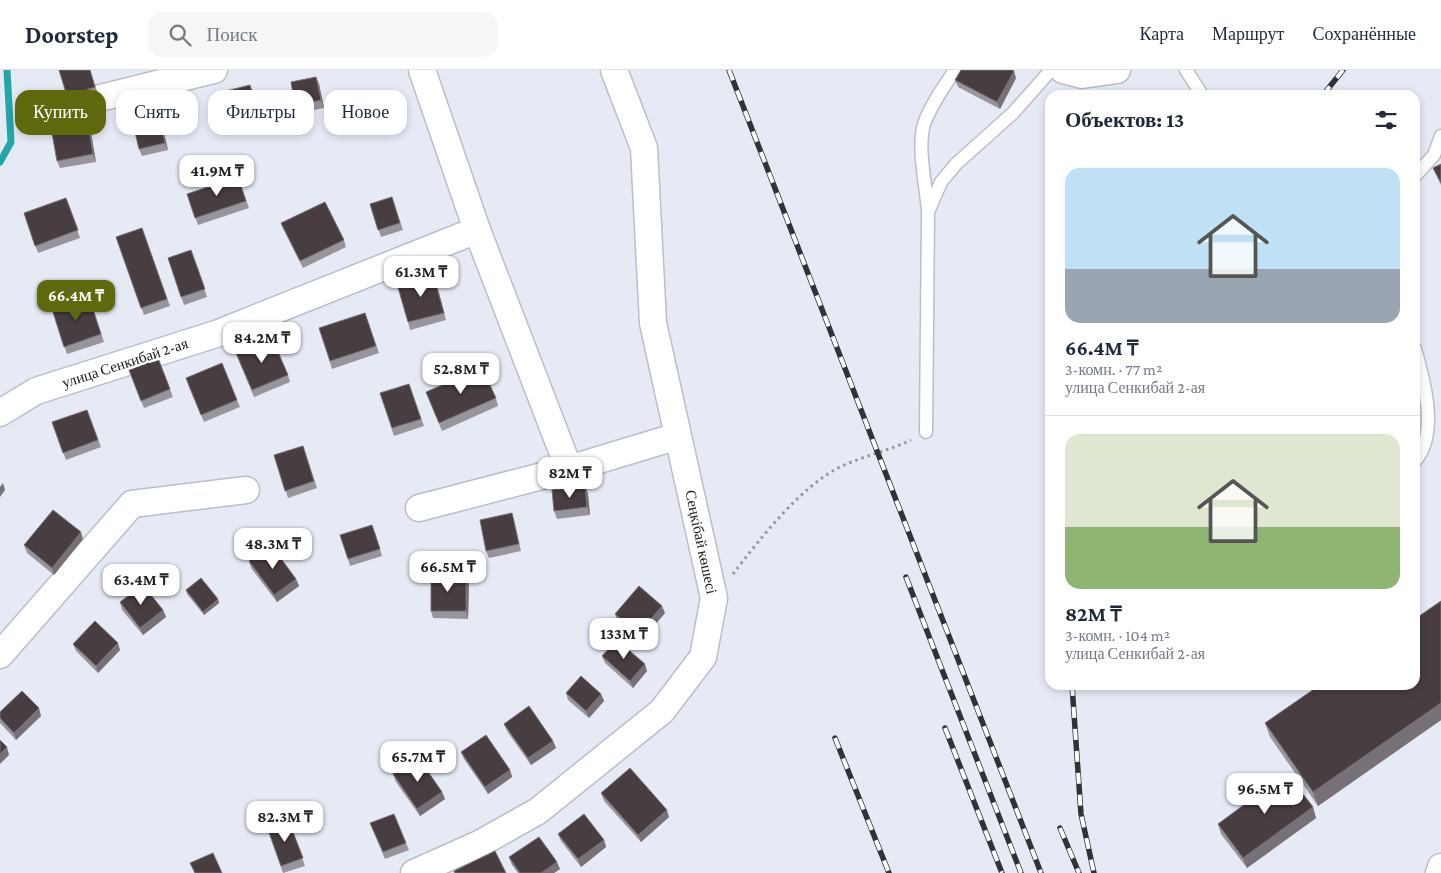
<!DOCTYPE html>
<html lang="ru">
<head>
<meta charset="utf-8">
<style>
	:root { --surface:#fff; --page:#f6f6f7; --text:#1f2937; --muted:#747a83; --line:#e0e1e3; --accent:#5f680c }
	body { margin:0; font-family:"Crimson Pro",serif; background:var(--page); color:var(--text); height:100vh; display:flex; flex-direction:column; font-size:19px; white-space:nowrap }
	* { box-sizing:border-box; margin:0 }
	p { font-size:16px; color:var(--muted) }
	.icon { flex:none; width:28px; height:28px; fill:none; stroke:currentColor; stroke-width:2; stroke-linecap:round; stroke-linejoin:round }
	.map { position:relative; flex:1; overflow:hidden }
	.side { position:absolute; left:1045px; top:20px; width:375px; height:600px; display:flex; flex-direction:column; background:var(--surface); border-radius:15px; box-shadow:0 2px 8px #0003 }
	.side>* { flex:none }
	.top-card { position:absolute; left:15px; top:20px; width:475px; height:45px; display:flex; gap:10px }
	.price { position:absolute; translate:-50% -42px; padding:0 11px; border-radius:10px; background:#fff; color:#222; font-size:16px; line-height:32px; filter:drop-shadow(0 1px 2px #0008) }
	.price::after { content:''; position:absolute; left:50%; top:30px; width:15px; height:11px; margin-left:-8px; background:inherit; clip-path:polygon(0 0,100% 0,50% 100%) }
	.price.current { background:var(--accent); color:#fff }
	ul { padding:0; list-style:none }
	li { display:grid; align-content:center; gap:10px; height:265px; padding:0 20px }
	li+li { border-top:1px solid var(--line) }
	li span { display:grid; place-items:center; height:155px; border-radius:15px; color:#555 }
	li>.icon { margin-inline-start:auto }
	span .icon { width:90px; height:90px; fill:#fffc; stroke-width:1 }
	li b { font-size:21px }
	h2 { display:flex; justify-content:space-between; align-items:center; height:60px; padding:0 20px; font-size:21px }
	.tag { padding:0 18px; border-radius:15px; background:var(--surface); box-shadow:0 2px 8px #0003; font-size:18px; line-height:45px }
	.tag.current { background:var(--accent); color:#fff }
	header { display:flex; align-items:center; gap:30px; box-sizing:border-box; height:70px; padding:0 25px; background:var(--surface); border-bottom:1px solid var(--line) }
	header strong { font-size:24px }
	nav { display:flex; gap:28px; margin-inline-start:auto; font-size:18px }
	.search { width:350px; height:45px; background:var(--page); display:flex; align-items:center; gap:12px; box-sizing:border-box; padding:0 18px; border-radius:15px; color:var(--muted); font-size:19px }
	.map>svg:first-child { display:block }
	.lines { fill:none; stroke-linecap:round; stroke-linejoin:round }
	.stream { stroke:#22a6a8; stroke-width:7 }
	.service-casing { stroke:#babec9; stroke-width:15 }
	.minor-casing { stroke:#babec9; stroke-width:29 }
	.path { stroke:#93969f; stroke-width:3; stroke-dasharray:2.5 4; stroke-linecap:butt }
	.service { stroke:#fff; stroke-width:12 }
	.minor { stroke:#fff; stroke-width:26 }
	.rail-casing { stroke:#303237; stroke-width:5.5 }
	.rail { stroke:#fff; stroke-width:4; stroke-dasharray:11; stroke-linecap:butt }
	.wall { fill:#97949b }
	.shaded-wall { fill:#777177 }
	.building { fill:#483d41; stroke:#777177 }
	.labels { text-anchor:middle; stroke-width:5; stroke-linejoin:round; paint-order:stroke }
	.street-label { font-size:15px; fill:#17191d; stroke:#fff }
</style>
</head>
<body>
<header>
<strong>Doorstep</strong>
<div class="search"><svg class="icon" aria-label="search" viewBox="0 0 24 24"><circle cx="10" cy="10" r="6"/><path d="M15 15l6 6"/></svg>Поиск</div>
<nav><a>Карта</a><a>Маршрут</a><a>Сохранённые</a></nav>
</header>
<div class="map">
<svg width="1441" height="803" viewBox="0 0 1441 803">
	<rect width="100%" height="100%" fill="#e6eaf5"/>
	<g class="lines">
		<path class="stream" d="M0 92 11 72 7 0"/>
		<defs>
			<path id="service" d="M1186 0 1202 25
				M1415 106 1434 85 1441 66
				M928 141C926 116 917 77 924 54 931 34 944 17 955 0
				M1415 279C1424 310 1439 364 1415 391
				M926 362 928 142 941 112 956 94 1013 43 1051 0"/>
			<path id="minor" d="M422 0 477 160 569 399
				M1063 0 1082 5 1117 0
				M96 29 214 0
				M0 343 36 321 216 264 477 160
				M419 438 569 399 678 366
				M0 585 132 434 246 420
				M414 803 481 773 538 741 662 641 703 587 714 528 653 253 644 78 614 0
				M1439 803 1441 797"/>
		</defs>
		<use href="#service" class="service-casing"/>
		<use href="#minor" class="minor-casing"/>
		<path class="path" d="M733 504C759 470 801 416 840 397 863 386 888 381 911 370"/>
		<use href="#service" class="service"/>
		<use href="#minor" class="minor"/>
		<defs>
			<path id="rail" d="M729 0 1041 803
				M1323 25 1343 0
				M906 507 1021 803
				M1072 615 1081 744 1094 803
				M945 658 1002 803
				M835 668 889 803
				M1060 758 1079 803"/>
		</defs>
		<use href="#rail" class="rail-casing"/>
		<use href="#rail" class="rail"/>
	</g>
	<path class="wall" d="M90 0 98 24 70 33 67 26Z
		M316 7 319 14 324 38 298 43 295 36Z
		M1016 8 1000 39 958 17 955 10Z
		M253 22 261 56 229 64 227 57Z
		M158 38 168 80 142 86 139 79Z
		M88 56 91 63 96 92 60 98 57 91Z
		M1441 94V115L1433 98Z
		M238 107 249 138 198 155 187 124Z
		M392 127 403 160 381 167 370 134Z
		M66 128 80 168 38 183 24 143Z
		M281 153 344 170 346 177 303 198 284 160Z
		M142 158 170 236 144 245 116 167Z
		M191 180 207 227 184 235 168 188Z
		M433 204 446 250 410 260 408 252Z
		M89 227 104 272 67 284 52 239Z
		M365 243 379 283 332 299 319 258Z
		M158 288 173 327 144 338 129 300Z
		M239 291 288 305 290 312 254 327Z
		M409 314 424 356 394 366 380 323Z
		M188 315 237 330 240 337 204 352Z
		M426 322 496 328 498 336 442 361Z
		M87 340 101 377 66 390 52 352Z
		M303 376 317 418 288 428 274 385Z
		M585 416 588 424 590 445 557 449 554 441Z
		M512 443 514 450 521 481 489 488 486 481Z
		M375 462 382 486 350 496 348 489Z
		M83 469 54 505 27 483 24 475Z
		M249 491 296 509 299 516 277 532 251 498Z
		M469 513 468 549 433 548 431 541Z
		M186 520 218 529 219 533 204 545 187 524Z
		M1441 531V650L1318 736 1270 667 1265 653Z
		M120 532 163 540 166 547 143 565 122 540Z
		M665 543 641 571 617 551 615 544Z
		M73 574 120 580 98 603 76 581Z
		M602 586 647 601 633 618 605 593Z
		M566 623 601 624 604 631 589 648 568 630Z
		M0 642 41 646 16 670 0 653Z
		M504 654 553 671 556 678 531 695 507 661Z
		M461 682 510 700 512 707 488 724 464 689Z
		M393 704 442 722 445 729 420 746 396 712Z
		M601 723 669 747 641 772 604 731Z
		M1313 737 1316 748 1247 798 1221 764 1218 754Z
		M288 749 305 796 283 803 267 757Z
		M370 753 406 773 409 780 385 789Z
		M558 764 604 770 606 777 581 797 561 771Z
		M509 787 560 799 554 803H518L512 795Z"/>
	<path class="shaded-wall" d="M1014 1 1016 8 1000 39 997 32Z
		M316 7 319 14 324 38 321 30Z
		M250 15 253 22 261 56 259 49Z
		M155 31 158 38 168 80 165 73Z
		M88 56 91 63 96 92 93 84Z
		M433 204 436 211 446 250 444 243Z
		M3 413 5 420 0 427V417Z
		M585 416 588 424 590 445 587 437Z
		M81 462 83 469 54 505 52 498Z
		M466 506 469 513 468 549 466 541Z
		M296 509 299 516 277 532 274 525Z
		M218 529 219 533 204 545 203 542Z
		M662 536 665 543 641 571 638 564Z
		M163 540 166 547 143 565 140 558Z
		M118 573 120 580 98 603 96 596Z
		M645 594 647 601 633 618 630 611Z
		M601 624 604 631 589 648 586 641Z
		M1441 633V650L1318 736 1313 722Z
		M39 638 41 646 16 670 14 663Z
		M553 671 556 678 531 695 528 688Z
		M7 677 9 685 0 694V684Z
		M510 700 512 707 488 724 485 717Z
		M442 722 445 729 420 746 417 739Z
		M1313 737 1316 748 1247 798 1243 788Z
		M667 740 669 747 641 772 638 765Z
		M604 770 606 777 581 797 578 789Z
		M557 792 560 799 554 803H541Z"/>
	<path class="building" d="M59 0H90L95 17 67 26Z
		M961 0H1012L1014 1 997 32 955 10Z
		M316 7 321 30 295 36 291 12Z
		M250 15 259 49 227 57 218 23Z
		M155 31 165 73 139 79 129 37Z
		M88 56 93 84 57 91 52 63Z
		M1441 94V113L1433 98Z
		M238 107 246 131 195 148 187 124Z
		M392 127 400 153 378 160 370 134Z
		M66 128 78 160 35 176 24 143Z
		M325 132 344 170 300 191 281 153Z
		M142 158 167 229 141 238 116 167Z
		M191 180 205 219 181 227 168 188Z
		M433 204 444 243 408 252 397 214Z
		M89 227 101 264 64 277 52 239Z
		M365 243 376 276 330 291 319 258Z
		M272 268 288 305 252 320 236 283Z
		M158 288 170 319 141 331 129 300Z
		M222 293 237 330 201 345 186 308Z
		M482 298 496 328 439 353 426 322Z
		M409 314 421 349 392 358 380 323Z
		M87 340 98 370 63 383 52 352Z
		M303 376 314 411 285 421 274 385Z
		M585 416 587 437 554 441 552 420Z
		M53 440 81 462 52 498 24 475Z
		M512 443 519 474 486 481 480 450Z
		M372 455 380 479 348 489 340 465Z
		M271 475 296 509 274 525 249 491Z
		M431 505 466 506V541H431Z
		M201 508 218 529 203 542 186 520Z
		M143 515 163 540 140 558 120 532Z
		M639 516 662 536 638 564 615 544Z
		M1441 531V633L1313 722 1265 653 1320 615H1415V549Z
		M95 551 118 573 96 596 73 574Z
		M617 570 645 594 630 611 602 586Z
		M581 606 601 624 586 641 566 623Z
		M22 621 39 638 14 663 0 648V642Z
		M529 636 553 671 528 688 504 654Z
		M486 665 510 700 485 717 461 682Z
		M0 670 7 677 0 684Z
		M418 687 442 722 417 739 393 704Z
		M630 698 667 740 638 765 601 723Z
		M1287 703 1313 737 1243 788 1218 754Z
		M394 744 406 773 383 782 370 753Z
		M584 744 604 770 578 789 558 764Z
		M288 749 303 788 281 796 267 757Z
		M539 767 557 792 541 803H520L509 787Z
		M495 781 506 803H455L454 801Z
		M213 783 222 803H195L190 793Z"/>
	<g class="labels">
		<g class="street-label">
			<text transform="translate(125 293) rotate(-18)" y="5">улица Сенкибай 2-ая</text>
			<text transform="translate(701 472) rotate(78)" y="5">Сеңкібай көшесі</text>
		</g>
	</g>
</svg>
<b class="price" style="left:217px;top:127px">41.9M ₸</b>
<b class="price" style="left:421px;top:228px">61.3M ₸</b>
<b class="price current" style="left:76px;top:252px">66.4M ₸</b>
<b class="price" style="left:262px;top:294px">84.2M ₸</b>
<b class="price" style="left:461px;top:325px">52.8M ₸</b>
<b class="price" style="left:570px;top:429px">82M ₸</b>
<b class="price" style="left:273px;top:500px">48.3M ₸</b>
<b class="price" style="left:448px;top:523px">66.5M ₸</b>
<b class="price" style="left:141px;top:536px">63.4M ₸</b>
<b class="price" style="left:624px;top:590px">133M ₸</b>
<b class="price" style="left:418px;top:713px">65.7M ₸</b>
<b class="price" style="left:1265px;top:745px">96.5M ₸</b>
<b class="price" style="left:285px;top:773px">82.3M ₸</b>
<div class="top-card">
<a class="tag current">Купить</a>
<a class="tag">Снять</a>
<a class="tag">Фильтры</a>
<a class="tag">Новое</a>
</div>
<section class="side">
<h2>Объектов: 13<svg class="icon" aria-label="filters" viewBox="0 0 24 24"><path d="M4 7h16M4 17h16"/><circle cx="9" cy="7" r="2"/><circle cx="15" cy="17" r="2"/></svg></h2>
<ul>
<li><span style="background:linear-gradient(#bfe0f5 65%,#9aa5b1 0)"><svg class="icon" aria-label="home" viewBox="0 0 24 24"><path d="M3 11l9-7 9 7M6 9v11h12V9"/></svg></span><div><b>66.4M ₸</b><p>3-комн. · 77 m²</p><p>улица Сенкибай 2-ая</p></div></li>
<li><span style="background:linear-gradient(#dfe7d0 60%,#8fb573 0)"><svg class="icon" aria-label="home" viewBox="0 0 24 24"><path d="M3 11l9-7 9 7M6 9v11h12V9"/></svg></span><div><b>82M ₸</b><p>3-комн. · 104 m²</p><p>улица Сенкибай 2-ая</p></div></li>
</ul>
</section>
</div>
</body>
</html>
